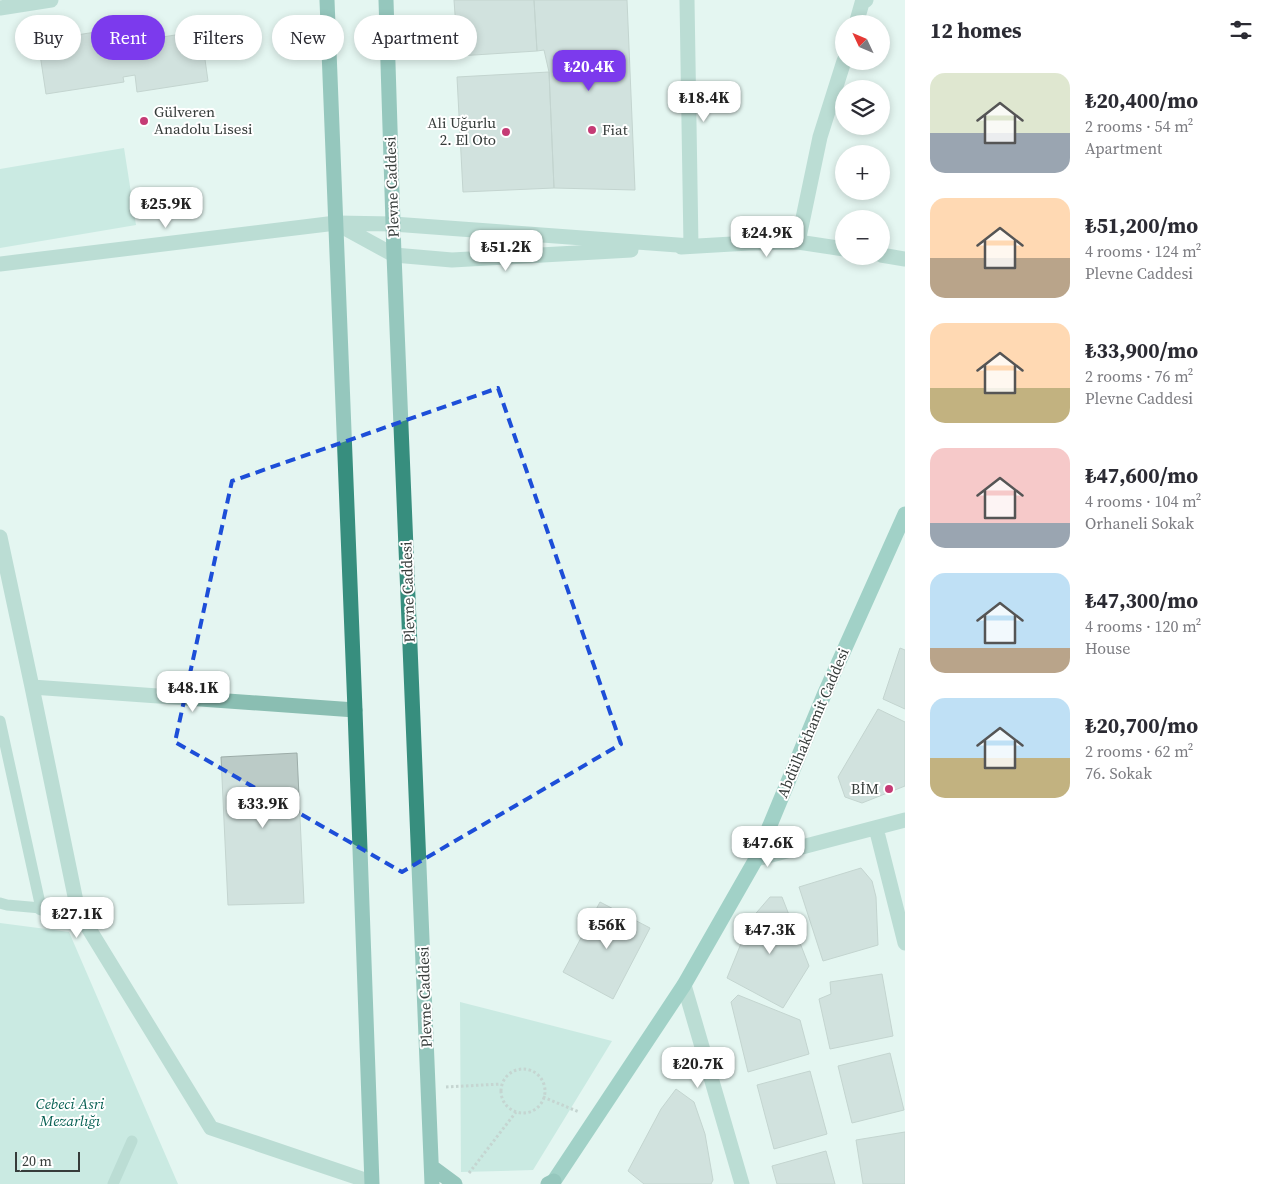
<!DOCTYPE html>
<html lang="en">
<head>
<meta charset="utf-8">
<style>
	:root { --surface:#fff; --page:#f7f7f7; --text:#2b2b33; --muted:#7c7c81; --accent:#7c3aed }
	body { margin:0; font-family:"Source Serif 4",serif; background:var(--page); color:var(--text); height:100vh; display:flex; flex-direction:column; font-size:19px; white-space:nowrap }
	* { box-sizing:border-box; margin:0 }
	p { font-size:16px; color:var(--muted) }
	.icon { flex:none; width:28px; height:28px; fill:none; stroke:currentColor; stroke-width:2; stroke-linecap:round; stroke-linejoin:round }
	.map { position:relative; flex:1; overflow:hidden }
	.drawer { display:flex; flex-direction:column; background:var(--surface); width:375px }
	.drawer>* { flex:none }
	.top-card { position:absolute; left:15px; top:15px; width:475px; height:45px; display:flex; gap:10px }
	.needle { width:32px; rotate:314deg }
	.tools { position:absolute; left:835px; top:15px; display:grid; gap:10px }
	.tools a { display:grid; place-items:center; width:55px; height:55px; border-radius:50%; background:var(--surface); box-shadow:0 2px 8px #0003; font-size:25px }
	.scale { position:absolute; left:15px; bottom:12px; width:65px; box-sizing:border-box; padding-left:5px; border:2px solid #363c3a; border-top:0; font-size:14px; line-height:18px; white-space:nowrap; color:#363c3a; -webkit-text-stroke:4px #fff; paint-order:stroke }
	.price { position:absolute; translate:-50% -42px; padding:0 11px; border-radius:10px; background:#fff; color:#222; font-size:16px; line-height:32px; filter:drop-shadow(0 1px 2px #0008) }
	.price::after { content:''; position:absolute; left:50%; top:30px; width:15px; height:11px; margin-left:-8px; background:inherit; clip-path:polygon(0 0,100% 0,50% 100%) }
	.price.active { background:var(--accent); color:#fff }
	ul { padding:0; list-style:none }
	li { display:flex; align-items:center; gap:15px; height:125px; padding:0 25px }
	li span { display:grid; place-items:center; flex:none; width:140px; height:100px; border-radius:15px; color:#555 }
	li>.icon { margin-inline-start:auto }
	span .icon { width:60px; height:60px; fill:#fffc; stroke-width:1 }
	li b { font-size:21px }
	h2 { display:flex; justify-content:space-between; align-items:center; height:60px; padding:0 25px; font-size:21px }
	.pill { padding:0 18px; border-radius:22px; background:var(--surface); box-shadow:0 2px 8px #0003; font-size:18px; line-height:45px }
	.pill.active { background:var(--accent); color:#fff }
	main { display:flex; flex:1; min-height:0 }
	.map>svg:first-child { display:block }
	.green { fill:#aadcd1 }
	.building { fill:#bbcbc7; stroke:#9caca8 }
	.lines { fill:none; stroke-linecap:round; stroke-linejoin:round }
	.path { stroke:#a0adaa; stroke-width:3; stroke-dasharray:2.5 2.5; stroke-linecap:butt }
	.lane { stroke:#8abeb2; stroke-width:11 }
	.street { stroke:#8abeb2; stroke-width:15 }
	.secondary { stroke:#50a594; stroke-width:15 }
	.primary { stroke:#378e7e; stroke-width:15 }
	.marked { fill:none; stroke:#1d4ed8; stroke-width:4; stroke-dasharray:10 6; stroke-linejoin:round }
	.poi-dot { fill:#c53b75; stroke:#fff; stroke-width:2 }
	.labels { text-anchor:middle; stroke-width:4; stroke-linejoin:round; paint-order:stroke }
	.poi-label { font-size:15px; fill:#363c3a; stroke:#fff; text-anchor:start }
	.street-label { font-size:15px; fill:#363c3a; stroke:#fff }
	.park-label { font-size:15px; font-style:italic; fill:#096154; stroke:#fff }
</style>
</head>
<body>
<main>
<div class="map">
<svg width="905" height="1184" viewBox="0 0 905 1184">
	<rect width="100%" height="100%" fill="#e4f5f1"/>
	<path class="green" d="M124 148 136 225 0 248V169Z
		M0 923 69 932 178 1184H0Z
		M460 1002 612 1041 533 1170 461 1172Z"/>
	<path class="building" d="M454 0H534L537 51 458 56Z
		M534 0H627L635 190 554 188 549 72 544 50 537 51Z
		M141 25 143 40 201 31 208 81 137 92 135 75 123 77 124 82 46 94 38 41Z
		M549 72 554 188 463 192 457 77Z
		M900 648 905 650V709L883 699Z
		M878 709 905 722V786L862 803 845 797 838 777Z
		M297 753 304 903 228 905 221 757Z
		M861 868 872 881 876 897 878 945 823 961 799 887Z
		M770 897H782L809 966 783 1008 727 978 751 919Z
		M600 902 650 928 613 999 563 972Z
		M882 974 893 1036 830 1049 819 999 831 994 830 982Z
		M738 995 800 1020 809 1054 748 1072 731 1002Z
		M890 1053 904 1110 852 1123 838 1066Z
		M810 1071 827 1134 774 1149 757 1085Z
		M676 1089 694 1102 705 1134 713 1180 711 1184H644L628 1171 661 1109Z
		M905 1132V1184H863L856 1140Z
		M826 1151 835 1184H777L772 1166Z"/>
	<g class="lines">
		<path class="path" d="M501 1091a22 22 0 1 1 44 0a22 22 0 1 1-44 0Z
			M446 1087 501 1084
			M543 1097 579 1112
			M469 1173 516 1112"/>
		<path class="lane" d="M0 721 41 908 7 905 0 903
			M113 1184 132 1141"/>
		<path class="street" d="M687 0 691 246
			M0 8 51 0
			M856 24 862 3 866 0
			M339 225 394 255 452 260 631 250
			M798 242 820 137 844 61
			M681 247 749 243 798 242 844 249
			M881 255 905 259
			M0 264 336 223 393 224 691 246
			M0 537 32 687 78 911 211 1128 371 1182
			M32 687 355 710
			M876 828 905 943
			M756 859 905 820
			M41 908 78 911
			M684 985 742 1184"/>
		<path class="secondary" d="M554 1181 684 985 756 859 824 695 905 514"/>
		<path class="primary" d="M327 0 355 710 372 1184
			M386 0 394 255 432 1184
			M432 1167 455 1184
			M548 1184 554 1181"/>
	</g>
	<path d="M0 0H905V1184H0ZM498 388 621 744 402 872 175 742 232 481Z" fill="#e4f5f1" fill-opacity=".55" fill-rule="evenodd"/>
	<path class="marked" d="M498 388 621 744 402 872 175 742 232 481Z"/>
	<g class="poi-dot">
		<circle cx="144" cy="121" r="5"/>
		<circle cx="592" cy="130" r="5"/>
		<circle cx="506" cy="132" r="5"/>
		<circle cx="889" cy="789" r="5"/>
	</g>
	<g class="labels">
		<g class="poi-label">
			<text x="154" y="117">Gülveren<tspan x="154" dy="17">Anadolu Lisesi</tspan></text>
			<text x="496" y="128" text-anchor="end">Ali Uğurlu<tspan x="496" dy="17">2. El Oto</tspan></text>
			<text x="602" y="135">Fiat</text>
			<text x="879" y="794" text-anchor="end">BİM</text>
		</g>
		<g class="street-label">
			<text transform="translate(392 187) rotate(-92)" y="5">Plevne Caddesi</text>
			<text transform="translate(408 592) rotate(-92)" y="5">Plevne Caddesi</text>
			<text transform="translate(813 723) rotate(-67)" y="5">Abdülhakhamit Caddesi</text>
			<text transform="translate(425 997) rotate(-92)" y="5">Plevne Caddesi</text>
		</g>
		<g class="park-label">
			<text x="70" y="1109">Cebeci Asri<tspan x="70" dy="17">Mezarlığı</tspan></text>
		</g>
	</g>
</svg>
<div class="tools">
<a><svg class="needle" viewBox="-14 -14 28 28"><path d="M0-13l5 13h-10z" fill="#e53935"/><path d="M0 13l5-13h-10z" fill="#7c7c81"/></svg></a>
<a><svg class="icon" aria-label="layers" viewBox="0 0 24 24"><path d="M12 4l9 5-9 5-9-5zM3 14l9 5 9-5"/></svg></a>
<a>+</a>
<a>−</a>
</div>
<div class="scale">20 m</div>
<b class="price active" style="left:589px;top:92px">₺20.4K</b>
<b class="price" style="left:704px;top:123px">₺18.4K</b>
<b class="price" style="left:166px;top:229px">₺25.9K</b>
<b class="price" style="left:767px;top:258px">₺24.9K</b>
<b class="price" style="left:506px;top:272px">₺51.2K</b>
<b class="price" style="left:193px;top:713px">₺48.1K</b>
<b class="price" style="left:263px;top:829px">₺33.9K</b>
<b class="price" style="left:768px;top:868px">₺47.6K</b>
<b class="price" style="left:77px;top:939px">₺27.1K</b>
<b class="price" style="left:607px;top:950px">₺56K</b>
<b class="price" style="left:770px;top:955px">₺47.3K</b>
<b class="price" style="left:698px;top:1089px">₺20.7K</b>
<div class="top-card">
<a class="pill">Buy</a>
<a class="pill active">Rent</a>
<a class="pill">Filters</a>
<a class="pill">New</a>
<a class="pill">Apartment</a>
</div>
</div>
<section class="drawer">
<h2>12 homes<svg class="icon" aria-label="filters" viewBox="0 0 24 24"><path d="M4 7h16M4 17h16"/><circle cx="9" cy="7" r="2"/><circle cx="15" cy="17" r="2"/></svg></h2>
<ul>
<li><span style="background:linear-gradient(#dfe7d0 60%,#9aa5b1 0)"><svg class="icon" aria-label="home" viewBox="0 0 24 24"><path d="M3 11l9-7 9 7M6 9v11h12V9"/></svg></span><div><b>₺20,400/mo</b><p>2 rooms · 54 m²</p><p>Apartment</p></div></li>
<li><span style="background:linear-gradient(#ffd9b3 60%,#b9a48a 0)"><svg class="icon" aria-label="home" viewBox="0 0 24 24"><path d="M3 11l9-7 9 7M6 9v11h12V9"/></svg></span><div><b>₺51,200/mo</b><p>4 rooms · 124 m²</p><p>Plevne Caddesi</p></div></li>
<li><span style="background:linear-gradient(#ffd9b3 65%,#c2b280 0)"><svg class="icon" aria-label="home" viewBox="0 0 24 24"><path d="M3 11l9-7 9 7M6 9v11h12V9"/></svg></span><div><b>₺33,900/mo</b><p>2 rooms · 76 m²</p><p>Plevne Caddesi</p></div></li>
<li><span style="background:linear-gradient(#f6c9c9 75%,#9aa5b1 0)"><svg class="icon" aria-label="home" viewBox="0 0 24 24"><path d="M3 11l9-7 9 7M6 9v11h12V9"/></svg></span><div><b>₺47,600/mo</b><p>4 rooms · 104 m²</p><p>Orhaneli Sokak</p></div></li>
<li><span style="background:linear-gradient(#bfe0f5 75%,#b9a48a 0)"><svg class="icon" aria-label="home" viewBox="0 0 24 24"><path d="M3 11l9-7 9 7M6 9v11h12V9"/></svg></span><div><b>₺47,300/mo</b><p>4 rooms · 120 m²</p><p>House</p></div></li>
<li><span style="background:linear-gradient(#bfe0f5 60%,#c2b280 0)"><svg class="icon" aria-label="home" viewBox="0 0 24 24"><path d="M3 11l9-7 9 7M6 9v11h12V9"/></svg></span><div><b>₺20,700/mo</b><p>2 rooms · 62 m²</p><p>76. Sokak</p></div></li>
</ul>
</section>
</main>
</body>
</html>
